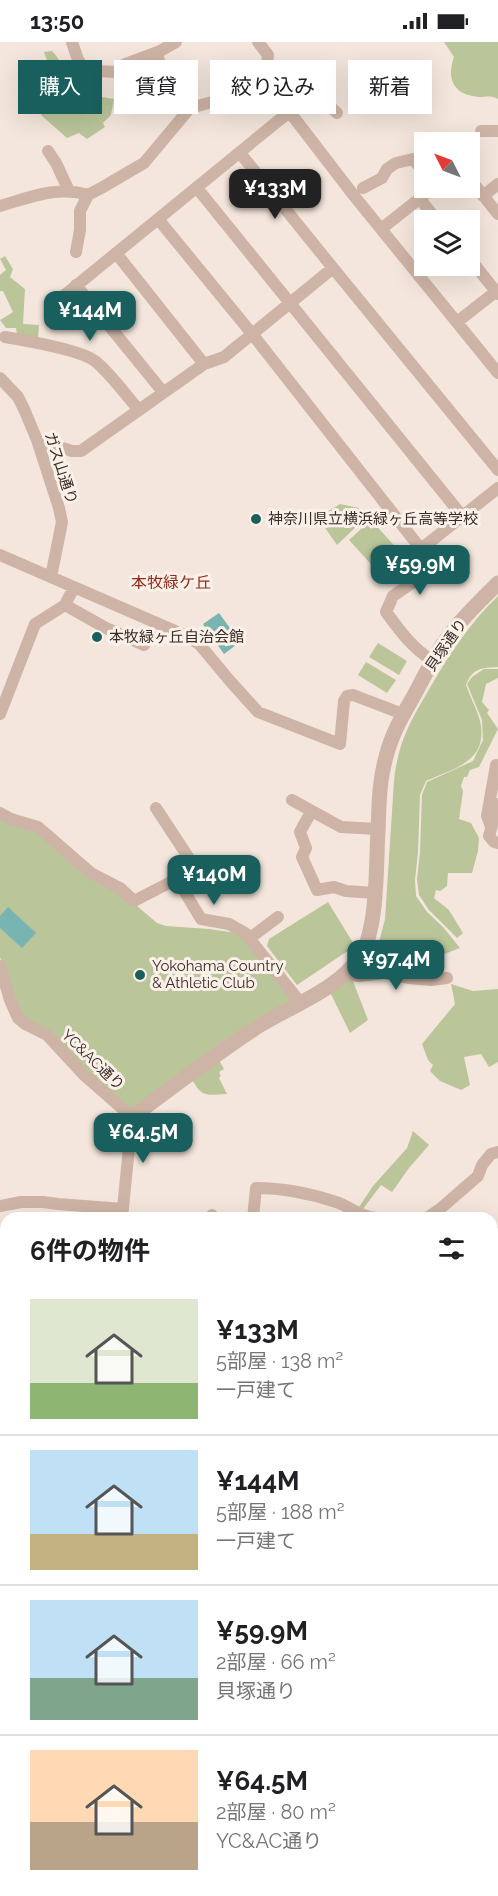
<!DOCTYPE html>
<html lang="ja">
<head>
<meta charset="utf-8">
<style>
	:root { --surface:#fff; --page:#f2f2f2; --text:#202124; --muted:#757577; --line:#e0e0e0; --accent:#195f5d }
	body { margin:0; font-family:Raleway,"Noto Sans JP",sans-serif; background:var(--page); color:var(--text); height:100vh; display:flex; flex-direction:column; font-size:22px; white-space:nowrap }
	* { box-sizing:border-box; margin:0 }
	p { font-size:20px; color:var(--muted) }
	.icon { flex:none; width:33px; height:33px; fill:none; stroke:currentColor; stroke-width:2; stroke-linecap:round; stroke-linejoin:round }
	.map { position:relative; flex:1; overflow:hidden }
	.sheet { position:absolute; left:0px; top:1170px; width:498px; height:684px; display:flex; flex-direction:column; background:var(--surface); border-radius:18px 18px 0 0; box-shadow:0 6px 24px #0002 }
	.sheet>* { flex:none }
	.top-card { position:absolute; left:18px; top:18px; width:462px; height:54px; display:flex; gap:12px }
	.needle { width:39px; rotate:312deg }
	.buttons { position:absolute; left:414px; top:90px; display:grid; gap:12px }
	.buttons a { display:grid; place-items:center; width:66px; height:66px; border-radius:0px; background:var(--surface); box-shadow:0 6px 24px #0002; font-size:30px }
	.price { position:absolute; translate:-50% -51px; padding:0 14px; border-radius:12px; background:var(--accent); color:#fff; font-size:20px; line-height:39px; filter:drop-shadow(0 2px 3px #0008) }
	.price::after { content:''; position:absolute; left:50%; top:36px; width:18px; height:14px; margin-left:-9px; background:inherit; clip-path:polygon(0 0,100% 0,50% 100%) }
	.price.on { background:#222; color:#fff }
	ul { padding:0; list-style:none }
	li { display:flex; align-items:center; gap:18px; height:150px; padding:0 30px }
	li+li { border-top:2px solid var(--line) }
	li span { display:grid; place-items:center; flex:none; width:168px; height:120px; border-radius:0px; color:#555 }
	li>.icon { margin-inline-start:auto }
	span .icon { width:72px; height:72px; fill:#fffc; stroke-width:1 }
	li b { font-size:26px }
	h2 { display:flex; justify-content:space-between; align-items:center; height:72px; padding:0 30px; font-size:26px }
	.tag { padding:0 21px; border-radius:0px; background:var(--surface); box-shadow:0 6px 24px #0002; font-size:21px; line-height:54px }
	.tag.on { background:var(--accent); color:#fff }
	.status { display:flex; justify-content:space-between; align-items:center; height:42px; padding:0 30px; background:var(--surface); direction:ltr }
	.status svg { height:16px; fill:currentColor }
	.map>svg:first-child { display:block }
	.green { fill:#bbc59a }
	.water { fill:#78b4b1 }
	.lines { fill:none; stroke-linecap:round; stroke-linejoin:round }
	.minor { stroke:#ceb4a6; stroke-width:12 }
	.tertiary { stroke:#ceb4a6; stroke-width:15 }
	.primary { stroke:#7d6057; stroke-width:15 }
	.motorway { stroke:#5b443e; stroke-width:18 }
	.rail { stroke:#392b28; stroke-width:3; stroke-dasharray:1.5 4.5; stroke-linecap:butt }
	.poi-dot { fill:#195f5d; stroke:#fbf1e9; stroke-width:2 }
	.labels { text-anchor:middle; stroke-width:6; stroke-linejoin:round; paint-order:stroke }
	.street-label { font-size:15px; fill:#392b28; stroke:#fbf1e9 }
	.poi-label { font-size:15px; fill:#392b28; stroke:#fbf1e9; text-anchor:start }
	.neighbourhood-label { font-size:16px; fill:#902a19; stroke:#fbf1e9 }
</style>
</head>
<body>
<div class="status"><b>13:50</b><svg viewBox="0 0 49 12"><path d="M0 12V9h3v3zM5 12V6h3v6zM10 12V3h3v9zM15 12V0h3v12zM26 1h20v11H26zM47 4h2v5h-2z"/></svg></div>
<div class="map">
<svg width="498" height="1854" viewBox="0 0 498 1854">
	<rect width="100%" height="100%" fill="#f4e6dc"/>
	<path class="green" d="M444 0H498V57C490 53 487 55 479 55 454 53 446 38 454 15Z
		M52 9 58 16 63 29 85 52 96 45 101 46 102 55 114 57 111 73 103 81 105 85 87 97 79 91 67 96 41 73 49 62 20 48 26 35 34 41 49 36 50 27 44 10Z
		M5 214 13 227 10 235 25 247 23 282 39 283 38 297 17 293 16 286H6L0 278 13 270 3 249H0V233L6 228 0 217Z
		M340 462 359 466V482L337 503 321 480 327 470Z
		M371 478 410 521 388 541 349 498Z
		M498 554V625C482 626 472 626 466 643 470 655 477 667 480 679 489 719 455 726 426 739L420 753 418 810 415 838 416 854 427 870 443 885 460 906 429 918 421 929 413 930 383 924 362 927 371 915 379 900 385 877 394 739C398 699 411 678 431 644 450 611 470 581 498 554Z
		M378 601 407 619 399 633 369 615Z
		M366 620 396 638 387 651 358 633Z
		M484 627H498V636L486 642 482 660 489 668 487 671 498 687 479 725 470 728 467 735H464L461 744 463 749 459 777 471 781 479 796 478 809 472 831H448L447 844 440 849 436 848 434 856 449 868 463 891 457 896 429 868 419 853 417 837 420 810 422 753 427 740 473 719 483 698 482 678 467 642 472 635Z
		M0 775 42 790 117 847 157 881 166 884 209 887 243 892 290 952 291 959 135 1068H129L17 969 0 915Z
		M328 860 355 904 297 943 267 904 269 897Z
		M348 936 353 939 368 978 350 991 330 950Z
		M451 942 473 949 498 947V1020L489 1025 481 1012 464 1015 470 1043 461 1048 440 1039 430 1029 433 1023 428 1018 422 1002 455 962Z
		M219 1018 224 1027 219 1030 221 1034 219 1036 227 1052C204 1053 202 1056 190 1034Z
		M413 1089 429 1103 409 1126 392 1150 381 1143 363 1167 359 1165 373 1144 407 1106Z
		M0 1757 6 1761V1821L0 1830Z"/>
	<path class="water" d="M219 571 240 600 224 612 203 582Z
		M8 865 36 891 22 906 0 886V874Z"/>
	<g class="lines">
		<path class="minor" d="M72 0 78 18 88 30
			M176 0 160 9 157 14 171 46 190 66
			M258 0 268 13 266 30
			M98 29 117 30 125 22 160 9
			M256 35 266 30 314 50 337 71
			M481 89H498
			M48 109 56 121 69 149
			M240 111 333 226
			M470 137 498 172
			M197 146 463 475
			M363 146 382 136 387 127 396 121 413 117 424 130
			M483 154 498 142
			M419 156 437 178
			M0 164C28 156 58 143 88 153
			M158 177 253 293 435 525 393 554 386 570C400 589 412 606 433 619
			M381 187 433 146
			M76 210 80 188V169L88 153 103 145 144 121 190 66 231 55 246 49 265 38 355 155 498 331
			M116 211 204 322
			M470 217 498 252
			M76 243 163 350
			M55 261 289 70
			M457 280 498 248
			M5 295C26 299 79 307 95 319 111 332 124 351 138 367
			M0 336 18 355 24 367 37 398 59 466 62 480 51 535
			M37 398 72 409H81L204 322 224 315 333 226 498 428
			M421 507 498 446
			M0 513 189 595 200 603 230 639 258 670 340 702 344 659 347 654 353 653 403 672
			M65 563 106 586 144 603
			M0 672 35 582 65 563 74 545
			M292 758 341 785 378 787
			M498 762 489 794 494 800 498 801
			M311 770 300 790 306 806 302 815 317 848 334 845 346 849 375 851
			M0 771 11 777 38 785 91 831 120 846 134 859 196 827 156 766
			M491 785 487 774 496 723
			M177 837 201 877 229 882 245 891 300 960
			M250 896 278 875
			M0 924 10 958 18 976 25 982 47 993 84 1033 132 1075 122 1176
			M346 932 359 934 384 931 408 936 431 938 447 936
			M0 1164 21 1160H43L58 1162 123 1167
			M212 1173V1176
			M253 1176 256 1146C283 1146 309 1151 336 1160 351 1165 358 1174 375 1176
			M427 1176 440 1167 478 1134 482 1123 491 1112 498 1110
			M492 1192 498 1190
			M492 1281 498 1279
			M0 1342 6 1348
			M0 1506 6 1512"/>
		<path class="tertiary" d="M132 1075C172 1045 212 1015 254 987 288 965 339 948 361 913 378 886 376 821 378 788 379 764 379 739 386 715 391 694 401 676 412 657 422 639 431 620 443 602 459 579 479 560 498 541
			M492 1395 498 1393
			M31 1854 38 1848"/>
		<path class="primary" d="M492 1488 498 1482
			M212 1854 216 1848"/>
		<path class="motorway" d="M492 1545 498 1537
			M492 1583 498 1575
			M344 1854 347 1848
			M364 1854 366 1848"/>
		<path class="rail" d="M492 1543 498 1536
			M288 1854 289 1848
			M312 1854 314 1848
			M391 1854 394 1848
			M404 1854 406 1848"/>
	</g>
	<g class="poi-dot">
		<circle cx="256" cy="477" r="6"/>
		<circle cx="97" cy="595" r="6"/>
		<circle cx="140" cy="933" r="6"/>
	</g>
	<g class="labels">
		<g class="street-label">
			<text transform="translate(61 426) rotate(72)" y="5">ガス山通り</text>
			<text transform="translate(446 603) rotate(-55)" y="5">貝塚通り</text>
			<text transform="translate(93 1018) rotate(44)" y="5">YC&amp;AC通り</text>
		</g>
		<g class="poi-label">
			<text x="268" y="482">神奈川県立横浜緑ヶ丘高等学校</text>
			<text x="109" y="600">本牧緑ヶ丘自治会館</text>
			<text x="152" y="929">Yokohama Country<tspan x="152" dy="17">&amp; Athletic Club</tspan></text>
		</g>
		<g class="neighbourhood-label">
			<text x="171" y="546">本牧緑ケ丘</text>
		</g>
	</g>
</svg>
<div class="buttons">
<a><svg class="needle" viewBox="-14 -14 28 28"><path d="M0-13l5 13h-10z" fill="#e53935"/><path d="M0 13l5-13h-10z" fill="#757577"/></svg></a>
<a><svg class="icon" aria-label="layers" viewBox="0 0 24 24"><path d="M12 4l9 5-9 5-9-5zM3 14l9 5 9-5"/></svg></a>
</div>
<b class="price on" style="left:275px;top:178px">¥133M</b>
<b class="price" style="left:90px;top:300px">¥144M</b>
<b class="price" style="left:420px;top:554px">¥59.9M</b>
<b class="price" style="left:214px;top:864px">¥140M</b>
<b class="price" style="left:396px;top:949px">¥97.4M</b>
<b class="price" style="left:143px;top:1122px">¥64.5M</b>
<div class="top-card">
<a class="tag on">購入</a>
<a class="tag">賃貸</a>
<a class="tag">絞り込み</a>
<a class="tag">新着</a>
</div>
<section class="sheet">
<h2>6件の物件<svg class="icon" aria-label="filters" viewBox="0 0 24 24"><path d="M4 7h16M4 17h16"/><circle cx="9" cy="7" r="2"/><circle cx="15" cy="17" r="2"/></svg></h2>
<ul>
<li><span style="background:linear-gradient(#dfe7d0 70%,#8fb573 0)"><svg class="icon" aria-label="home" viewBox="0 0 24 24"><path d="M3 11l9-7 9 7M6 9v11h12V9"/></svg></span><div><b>¥133M</b><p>5部屋 · 138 m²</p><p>一戸建て</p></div></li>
<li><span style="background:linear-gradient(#bfe0f5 70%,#c2b280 0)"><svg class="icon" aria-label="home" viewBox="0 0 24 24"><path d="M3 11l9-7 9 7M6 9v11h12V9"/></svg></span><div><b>¥144M</b><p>5部屋 · 188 m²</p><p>一戸建て</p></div></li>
<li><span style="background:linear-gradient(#bfe0f5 65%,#7fa58c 0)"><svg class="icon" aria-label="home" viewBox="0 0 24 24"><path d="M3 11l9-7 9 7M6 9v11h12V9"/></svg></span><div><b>¥59.9M</b><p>2部屋 · 66 m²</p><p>貝塚通り</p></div></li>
<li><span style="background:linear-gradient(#ffd9b3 60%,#b9a48a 0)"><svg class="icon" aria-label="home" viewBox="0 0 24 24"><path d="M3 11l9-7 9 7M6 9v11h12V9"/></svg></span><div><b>¥64.5M</b><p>2部屋 · 80 m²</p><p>YC&amp;AC通り</p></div></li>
</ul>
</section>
</div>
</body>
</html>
